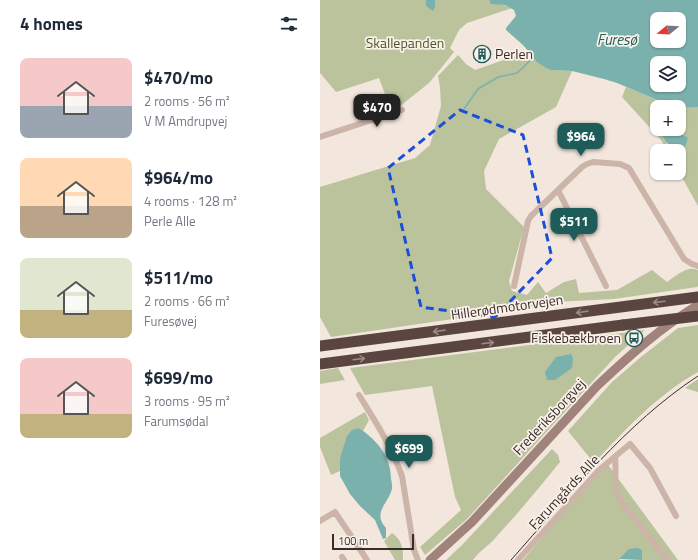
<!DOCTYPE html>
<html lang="en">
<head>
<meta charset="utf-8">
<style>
	:root { --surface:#fff; --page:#f6f6f7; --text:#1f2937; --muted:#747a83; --accent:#1d5c59 }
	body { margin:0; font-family:"Titillium Web",sans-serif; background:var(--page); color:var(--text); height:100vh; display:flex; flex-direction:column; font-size:15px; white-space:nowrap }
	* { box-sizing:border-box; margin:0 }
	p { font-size:13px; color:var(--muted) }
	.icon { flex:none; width:22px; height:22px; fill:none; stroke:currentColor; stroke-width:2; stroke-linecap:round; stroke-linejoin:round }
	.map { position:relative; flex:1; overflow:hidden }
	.panel { display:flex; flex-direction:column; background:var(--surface); width:320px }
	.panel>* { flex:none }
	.needle { width:26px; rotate:252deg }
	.controls { position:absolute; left:330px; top:12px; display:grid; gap:8px }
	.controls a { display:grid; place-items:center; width:36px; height:36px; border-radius:8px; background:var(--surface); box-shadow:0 1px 3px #0004; font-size:20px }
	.scale { position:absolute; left:12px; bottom:10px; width:82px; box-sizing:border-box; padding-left:4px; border:2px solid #392c29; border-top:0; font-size:11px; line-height:14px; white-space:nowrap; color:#392c29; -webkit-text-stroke:3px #faf1ea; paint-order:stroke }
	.price { position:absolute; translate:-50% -34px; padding:0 9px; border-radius:8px; background:var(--accent); color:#fff; font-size:13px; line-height:26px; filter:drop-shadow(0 1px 2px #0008) }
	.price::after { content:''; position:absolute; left:50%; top:24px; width:12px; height:9px; margin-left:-6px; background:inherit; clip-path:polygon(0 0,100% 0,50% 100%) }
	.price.selected { background:#222; color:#fff }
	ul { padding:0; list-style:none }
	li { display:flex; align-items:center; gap:12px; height:100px; padding:0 20px }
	li span { display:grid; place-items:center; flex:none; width:112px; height:80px; border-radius:8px; color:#555 }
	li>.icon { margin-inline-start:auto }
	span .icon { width:48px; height:48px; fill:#fffc; stroke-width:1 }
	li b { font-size:17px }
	h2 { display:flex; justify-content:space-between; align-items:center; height:48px; padding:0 20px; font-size:17px }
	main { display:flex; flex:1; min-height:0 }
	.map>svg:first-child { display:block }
	.green { fill:#bac39c; fill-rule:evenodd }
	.water { fill:#7bb1ad; fill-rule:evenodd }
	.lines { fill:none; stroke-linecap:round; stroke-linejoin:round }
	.stream { stroke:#7bb1ad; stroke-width:1.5 }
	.street { stroke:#ccb5a8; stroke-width:6 }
	.secondary { stroke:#a0837a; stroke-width:9 }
	.highway { stroke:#5a4540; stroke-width:11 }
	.tram { stroke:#392c29; stroke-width:1 }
	.highway-bridge { stroke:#5a4540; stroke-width:11 }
	.oneway { stroke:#9a8a84 }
	.marked { fill:none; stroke:#1d4ed8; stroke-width:3; stroke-dasharray:8 5; stroke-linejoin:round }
	.labels { text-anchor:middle; stroke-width:3.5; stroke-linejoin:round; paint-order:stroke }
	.park-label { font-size:14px; fill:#4d582c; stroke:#faf1ea }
	.poi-label { font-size:14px; fill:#392c29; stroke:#faf1ea; text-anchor:start }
	.street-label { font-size:14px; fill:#392c29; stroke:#faf1ea }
	.water-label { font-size:15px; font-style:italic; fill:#1d5c59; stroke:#faf1ea }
</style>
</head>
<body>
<main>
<section class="panel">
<h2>4 homes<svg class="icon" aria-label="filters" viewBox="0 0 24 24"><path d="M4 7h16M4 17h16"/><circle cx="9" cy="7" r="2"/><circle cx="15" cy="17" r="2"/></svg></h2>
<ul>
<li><span style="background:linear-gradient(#f6c9c9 60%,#9aa5b1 0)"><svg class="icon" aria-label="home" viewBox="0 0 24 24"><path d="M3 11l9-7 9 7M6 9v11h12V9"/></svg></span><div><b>$470/mo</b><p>2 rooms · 56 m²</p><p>V M Amdrupvej</p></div></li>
<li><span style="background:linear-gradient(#ffd9b3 60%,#b9a48a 0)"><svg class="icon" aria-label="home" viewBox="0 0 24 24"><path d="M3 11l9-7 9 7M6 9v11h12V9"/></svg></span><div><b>$964/mo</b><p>4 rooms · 128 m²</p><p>Perle Alle</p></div></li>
<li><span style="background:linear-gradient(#dfe7d0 65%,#c2b280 0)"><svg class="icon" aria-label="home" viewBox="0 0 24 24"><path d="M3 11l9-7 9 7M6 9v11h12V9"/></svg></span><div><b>$511/mo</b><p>2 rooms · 66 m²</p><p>Furesøvej</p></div></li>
<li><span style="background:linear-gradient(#f6c9c9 70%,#c2b280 0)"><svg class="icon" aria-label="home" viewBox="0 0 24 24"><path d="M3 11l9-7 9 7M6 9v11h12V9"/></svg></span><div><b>$699/mo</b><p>3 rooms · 95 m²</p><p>Farumsødal</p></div></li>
</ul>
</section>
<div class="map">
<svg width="378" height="560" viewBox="0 0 378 560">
	<rect width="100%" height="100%" fill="#f3e6dd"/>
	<path class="green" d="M0 0H169L172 4H181L192 8 147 23 139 30 130 48 134 52 109 83 79 107 70 108 59 78 16 92 0 73Z
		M209 51C223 70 229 70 252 71L236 107 179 139 164 171 166 189 204 227 189 281 192 291 207 295 218 282 226 293 244 282 256 279 259 293 297 290 332 270 347 282C356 276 367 265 378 270V286L377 287 294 299 234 302 194 310 11 337 0 317V187L95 158 110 145 121 106 120 87 118 76 138 55 146 64 155 70Z
		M306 87 349 105 363 108 378 107V206L359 172V158L368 138 346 143 353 151H347L341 140 302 97ZM337 107H359V129H337Z
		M378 325V372C337 395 306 429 274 463L248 431 292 382 321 357 358 328Z
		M325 330 295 357 147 519 105 555 100 547 141 510 135 497 112 386 45 395 30 368Z
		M18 368 25 380 0 384V371Z
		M378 379V392L365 388Z
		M45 412 49 420 43 431 39 428 20 458V471L11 475 0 447V438Z
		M232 449 238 455 240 462C220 487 199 512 177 536 170 545 160 550 153 560H126L142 545Z
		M286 462 358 560H322V550L299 559 300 560H203Z
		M72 533C82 540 83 548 83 560H75L64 541Z"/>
	<path class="water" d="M106 0H115V7L113 11 106 6Z
		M169 0H378V107L363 108 349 105 297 83 284 79 252 71 231 70 226 68 217 62 204 46 186 30V28L196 16 194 10 185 5 171 4ZM337 19H359V41H337ZM337 63H359V85H337Z
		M345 131 359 133 368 138 362 156 359 158V151H353L341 134Z
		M251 354 253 358 252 368 235 380H227L225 372 236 357Z
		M39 428C58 441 71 457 71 479 72 482 72 486 72 489 68 504 52 513 66 528V538L63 539 55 520 40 506 30 494 20 476V458L27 436 32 430Z
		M318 548 322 550V560L299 559 309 549Z"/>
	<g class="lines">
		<path class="stream" d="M144 109 158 89 178 77 197 73 214 57"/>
		<path class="street" d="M0 137 82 110
			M238 190 286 286
			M194 286 208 221 211 216 262 167 267 164 273 162 300 164 309 168 364 259 372 264 378 266
			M39 395C55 421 72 447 82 476L94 550 98 560
			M295 457C297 476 292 483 301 502L348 560
			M0 521 15 512 47 560
			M22 557 24 560
			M198 560 279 470 310 444 330 468 356 516"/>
		<path class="secondary" d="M110 560 152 522 277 386C309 356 341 327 378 305"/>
		<path class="highway" d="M0 346 378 297
			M0 364 303 325"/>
		<path class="tram" d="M191 560C248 496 306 423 378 376"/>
		<path class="highway-bridge" d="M303 325 378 316"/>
	</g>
	<defs><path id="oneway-shaft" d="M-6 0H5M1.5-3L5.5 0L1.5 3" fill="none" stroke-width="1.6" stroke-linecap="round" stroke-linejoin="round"/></defs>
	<g class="oneway">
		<use href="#oneway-shaft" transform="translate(339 302) rotate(173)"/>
		<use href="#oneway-shaft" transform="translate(262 312) rotate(172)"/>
		<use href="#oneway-shaft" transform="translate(119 331) rotate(172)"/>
		<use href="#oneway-shaft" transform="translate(168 343) rotate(-7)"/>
		<use href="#oneway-shaft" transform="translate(39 359) rotate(-7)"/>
	</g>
	<path class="marked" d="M140 110 203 135 232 258 175 317 101 307 68 168Z"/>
	<defs>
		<symbol id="building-ring" viewBox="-11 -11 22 22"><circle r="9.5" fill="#faf1ea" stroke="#1d5c59" stroke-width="1.5"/><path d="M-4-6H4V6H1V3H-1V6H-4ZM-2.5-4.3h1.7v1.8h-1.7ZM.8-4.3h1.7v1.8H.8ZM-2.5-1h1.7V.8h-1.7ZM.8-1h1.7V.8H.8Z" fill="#1d5c59"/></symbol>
		<symbol id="bus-ring" viewBox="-11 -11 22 22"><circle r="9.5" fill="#faf1ea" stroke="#1d5c59" stroke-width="1.5"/><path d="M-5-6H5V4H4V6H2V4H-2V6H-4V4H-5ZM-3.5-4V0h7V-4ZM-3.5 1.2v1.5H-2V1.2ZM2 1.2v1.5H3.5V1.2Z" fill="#1d5c59"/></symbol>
	</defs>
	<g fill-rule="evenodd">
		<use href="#building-ring" x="152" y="44" width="20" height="20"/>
		<use href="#bus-ring" x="304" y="328" width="20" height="20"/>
	</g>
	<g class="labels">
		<g class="park-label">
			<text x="85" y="48">Skallepanden</text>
		</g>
		<g class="poi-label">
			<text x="175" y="59">Perlen</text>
			<text x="301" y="343" text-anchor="end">Fiskebækbroen</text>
		</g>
		<g class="street-label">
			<text transform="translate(187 307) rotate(-8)" y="5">Hillerødmotorvejen</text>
			<text transform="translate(229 417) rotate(-47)" y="5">Frederiksborgvej</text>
			<text transform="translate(244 492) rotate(-47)" y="5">Farumgårds Alle</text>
		</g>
		<g class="water-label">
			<text x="297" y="45">Furesø</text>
		</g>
	</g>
</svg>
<div class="controls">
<a><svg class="needle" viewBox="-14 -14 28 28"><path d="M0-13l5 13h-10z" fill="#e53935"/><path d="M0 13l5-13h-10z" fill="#747a83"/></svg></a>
<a><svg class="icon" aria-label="layers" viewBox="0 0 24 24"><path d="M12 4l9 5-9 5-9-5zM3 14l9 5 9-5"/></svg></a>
<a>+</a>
<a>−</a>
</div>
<div class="scale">100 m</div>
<b class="price selected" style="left:57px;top:128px">$470</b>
<b class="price" style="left:261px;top:157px">$964</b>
<b class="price" style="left:254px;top:242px">$511</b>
<b class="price" style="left:89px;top:469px">$699</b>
</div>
</main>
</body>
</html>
